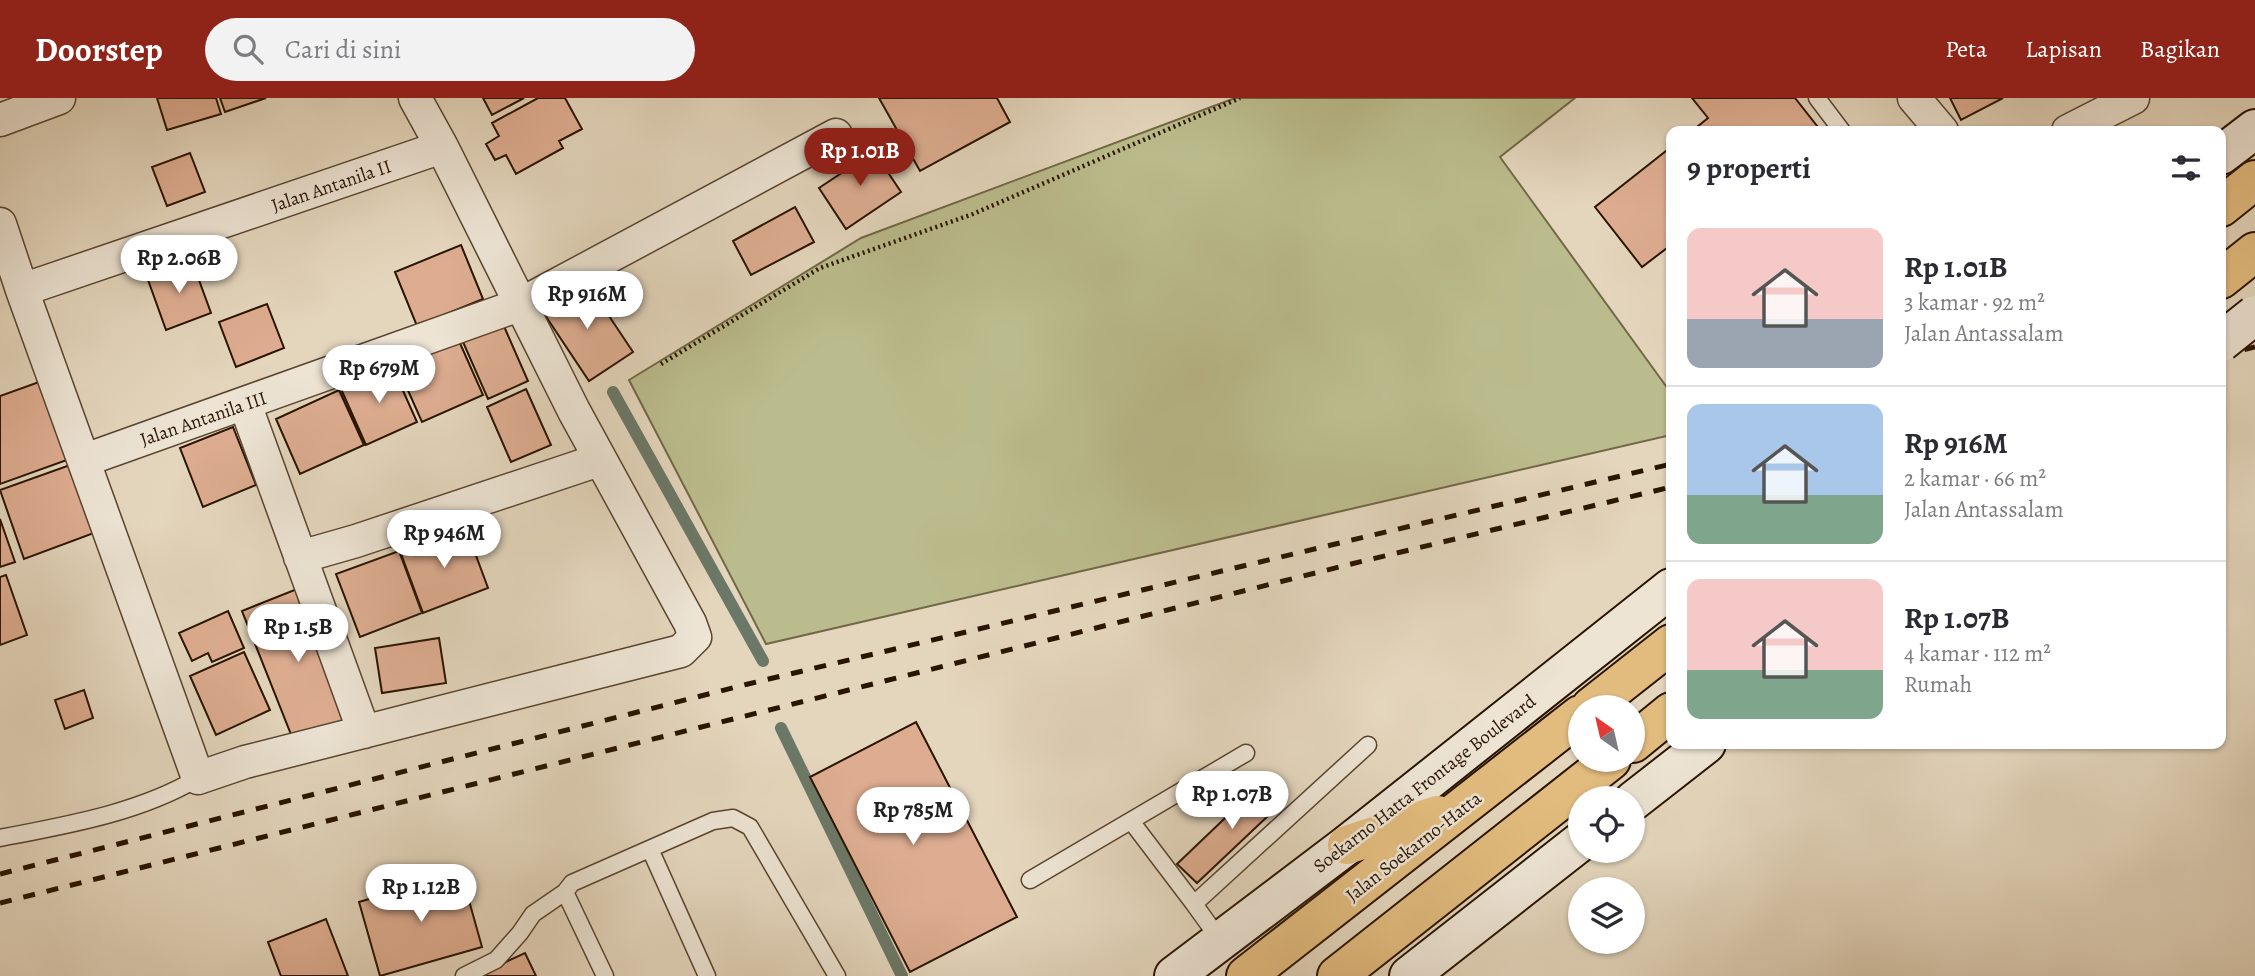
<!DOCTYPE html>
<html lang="id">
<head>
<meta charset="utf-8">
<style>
	:root { --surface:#fff; --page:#f2f2f3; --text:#2b2b33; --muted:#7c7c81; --line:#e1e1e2; --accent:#8f2418 }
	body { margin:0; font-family:Alegreya,serif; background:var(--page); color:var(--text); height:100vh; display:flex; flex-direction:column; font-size:26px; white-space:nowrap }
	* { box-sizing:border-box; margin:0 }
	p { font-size:23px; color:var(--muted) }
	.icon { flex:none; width:38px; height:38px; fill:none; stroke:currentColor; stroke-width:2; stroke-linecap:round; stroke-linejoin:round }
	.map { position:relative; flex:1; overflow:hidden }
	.sheet { position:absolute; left:1666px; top:28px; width:560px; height:623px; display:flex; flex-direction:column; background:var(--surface); border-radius:14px; box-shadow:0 2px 5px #0004 }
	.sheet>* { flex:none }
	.needle { width:46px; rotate:326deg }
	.tools { position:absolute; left:1568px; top:597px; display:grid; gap:14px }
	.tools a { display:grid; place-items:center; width:77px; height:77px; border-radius:50%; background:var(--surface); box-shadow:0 2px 5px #0004; font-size:35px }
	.price { position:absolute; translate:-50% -60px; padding:0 16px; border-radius:24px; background:#fff; color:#222; font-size:23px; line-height:46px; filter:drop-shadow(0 2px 4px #0008) }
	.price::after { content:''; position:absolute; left:50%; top:42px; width:21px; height:16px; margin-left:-10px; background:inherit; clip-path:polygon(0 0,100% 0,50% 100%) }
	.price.on { background:var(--accent); color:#fff }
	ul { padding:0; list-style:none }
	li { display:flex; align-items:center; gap:21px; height:175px; padding:0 21px }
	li+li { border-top:2px solid var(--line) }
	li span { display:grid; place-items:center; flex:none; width:196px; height:140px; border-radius:14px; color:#555 }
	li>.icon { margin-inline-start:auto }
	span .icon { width:84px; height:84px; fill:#fffc; stroke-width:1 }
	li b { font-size:30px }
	h2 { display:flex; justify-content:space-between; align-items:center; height:84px; padding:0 21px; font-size:30px }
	header { display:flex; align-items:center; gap:42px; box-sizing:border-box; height:98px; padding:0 35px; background:var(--accent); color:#fff }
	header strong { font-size:33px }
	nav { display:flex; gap:38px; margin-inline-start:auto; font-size:24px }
	.search { width:490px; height:63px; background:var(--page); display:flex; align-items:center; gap:18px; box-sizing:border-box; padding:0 24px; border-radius:38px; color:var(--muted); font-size:26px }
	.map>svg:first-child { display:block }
	.green { fill:#bbbc8d; stroke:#726846; stroke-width:2 }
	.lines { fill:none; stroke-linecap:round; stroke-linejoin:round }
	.stream { stroke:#6b7867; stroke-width:12 }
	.building { fill:#dead91; stroke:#291400; stroke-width:2 }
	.service-casing { stroke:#58442f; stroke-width:19 }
	.minor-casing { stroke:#58442f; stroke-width:35 }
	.secondary-casing { stroke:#291400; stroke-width:42 }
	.trunk-casing { stroke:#291400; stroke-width:42 }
	.path { stroke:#291400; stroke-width:4.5; stroke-dasharray:2 3.5; stroke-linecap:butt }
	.service { stroke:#ede4d4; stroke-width:16 }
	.minor { stroke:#ede4d4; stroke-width:32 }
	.secondary { stroke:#ede4d4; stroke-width:38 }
	.trunk { stroke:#e2bb7e; stroke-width:38 }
	.rail { stroke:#291400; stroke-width:5; stroke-dasharray:12 12; stroke-linecap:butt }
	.secondary-bridge-casing { stroke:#291400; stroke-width:42; stroke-linecap:butt }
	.secondary-bridge { stroke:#ede4d4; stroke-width:38 }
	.labels { text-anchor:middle; stroke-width:5; stroke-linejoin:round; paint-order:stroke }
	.street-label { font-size:19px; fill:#291400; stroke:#ede4d4 }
</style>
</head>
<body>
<header>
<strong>Doorstep</strong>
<div class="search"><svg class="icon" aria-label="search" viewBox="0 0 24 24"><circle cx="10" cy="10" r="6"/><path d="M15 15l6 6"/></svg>Cari di sini</div>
<nav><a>Peta</a><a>Lapisan</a><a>Bagikan</a></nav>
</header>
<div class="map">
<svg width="2255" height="878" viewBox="0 0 2255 878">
	<rect width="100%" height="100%" fill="#e4d6bd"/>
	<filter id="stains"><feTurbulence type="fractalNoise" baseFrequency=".00286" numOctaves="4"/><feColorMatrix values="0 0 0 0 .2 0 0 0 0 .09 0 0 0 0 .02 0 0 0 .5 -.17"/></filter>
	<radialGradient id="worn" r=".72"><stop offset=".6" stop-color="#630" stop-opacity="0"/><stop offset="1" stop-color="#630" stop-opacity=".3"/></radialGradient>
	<path class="green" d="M1235 0H1575L1500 59 1671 295V337L766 546 629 282 861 140Z"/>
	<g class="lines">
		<path class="stream" d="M613 294 763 563
			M781 630 902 878"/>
	</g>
	<path class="building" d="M157 0H216L221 16 167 32Z
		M220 0H266L225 14Z
		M483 0H524L492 17Z
		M538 0H565L582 31 559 43 563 50 516 76 506 57 495 62 486 46 499 38 492 25Z
		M879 0H997L1010 24 920 73Z
		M1692 0H1795L1821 33H1692L1708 20Z
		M1950 0H2003L1961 22Z
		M869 46 901 94 846 131 819 90 858 64 853 57Z
		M1671 49V147L1642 169 1595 109Z
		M190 55 205 94 167 108 152 69Z
		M795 109 814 144 751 177 733 143Z
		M461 147 483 201 417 228 395 174Z
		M192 163 211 215 166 232 147 179Z
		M585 182 633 254 589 283 541 211Z
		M267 206 284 250 236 269 219 224Z
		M503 226 528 283 488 301 463 244Z
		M459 243 483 297 422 324 398 270Z
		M392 268 417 324 366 347 341 291Z
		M39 284 67 362 0 386V298Z
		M526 291 551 347 511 364 487 309Z
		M339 292 364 347 300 376 276 321Z
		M233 329 256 387 203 409 180 350Z
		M70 367 94 435 24 461 0 392Z
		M0 421 15 464 0 469Z
		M465 428 488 490 423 515 400 453Z
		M399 453 422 515 360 539 336 476Z
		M6 477 27 537 0 547V479Z
		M302 489 354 619 294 644 242 513Z
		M228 513 244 550 212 564 208 555 192 563 179 535Z
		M439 540 446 585 382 595 375 550Z
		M244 554 270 612 216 637 190 578Z
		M84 592 93 620 65 631 55 602Z
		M916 624 1017 819 910 874 810 679Z
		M1267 680 1286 701 1197 785 1177 766Z
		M461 774 482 849 380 878 359 804Z
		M326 821 348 878H281L268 844Z
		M525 855 536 878H476Z"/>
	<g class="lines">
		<defs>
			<path id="service" d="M1817 0 1842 33
				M1131 723 1194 806
				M0 740C67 727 139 715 198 680
				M650 751 707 878
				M1030 782 1246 655
				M1220 842 1194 806 1368 647
				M464 878 496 862 520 835 533 816 565 794
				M605 878 565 794 572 785 713 723 733 720 750 729 837 878"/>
			<path id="minor" d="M1914 0 1942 33
				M0 22 59 0
				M2068 33 2133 0
				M0 126 22 192 198 680 245 664 681 553 695 539 690 525 574 313 442 49 415 0
				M22 192 442 49
				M245 306 364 634
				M85 362 519 207 836 37
				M300 459 356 443 599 362"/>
			<path id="secondary" d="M2221 57 2255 31
				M1633 703 1706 646
				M1174 878 1347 747 1671 490
				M1409 878 1580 744"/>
			<path id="trunk" d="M2221 109 2255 82
				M2221 181 2255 154
				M1591 609 1671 546
				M1633 645 1671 614
				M1347 747 1437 717
				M1246 878 1580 617
				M1337 878 1611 662"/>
		</defs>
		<use href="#service" class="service-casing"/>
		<use href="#minor" class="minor-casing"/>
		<use href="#secondary" class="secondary-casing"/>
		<use href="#trunk" class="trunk-casing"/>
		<path class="path" d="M661 266 820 170 973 116 1240 0"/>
		<use href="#service" class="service"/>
		<use href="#minor" class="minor"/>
		<use href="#secondary" class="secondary"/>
		<use href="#trunk" class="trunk"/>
		<path class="rail" d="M2221 233 2255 225
			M2221 257 2255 249
			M0 776 748 586 1671 366
			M0 805 1347 467 1671 389"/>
		<defs>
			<path id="secondary-bridge" d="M2221 244 2255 217"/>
		</defs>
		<use href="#secondary-bridge" class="secondary-bridge-casing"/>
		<use href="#secondary-bridge" class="secondary-bridge"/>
	</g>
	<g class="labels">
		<g class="street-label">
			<text transform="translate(331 87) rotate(-19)" y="7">Jalan Antanila II</text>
			<text transform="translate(203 320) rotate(-19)" y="7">Jalan Antanila III</text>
			<text transform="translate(1424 685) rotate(-38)" y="7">Soekarno Hatta Frontage Boulevard</text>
			<text transform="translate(1413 748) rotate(-38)" y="7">Jalan Soekarno-Hatta</text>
		</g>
	</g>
	<rect width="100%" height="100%" filter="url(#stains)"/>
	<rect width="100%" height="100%" fill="url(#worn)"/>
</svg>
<div class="tools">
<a><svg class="needle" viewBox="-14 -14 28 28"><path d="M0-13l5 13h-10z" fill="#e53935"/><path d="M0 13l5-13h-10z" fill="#7c7c81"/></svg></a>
<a><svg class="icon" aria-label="locate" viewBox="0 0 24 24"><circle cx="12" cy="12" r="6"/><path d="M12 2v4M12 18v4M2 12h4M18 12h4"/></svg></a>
<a><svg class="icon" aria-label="layers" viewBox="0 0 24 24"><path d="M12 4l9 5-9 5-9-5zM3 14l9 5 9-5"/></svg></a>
</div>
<b class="price on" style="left:860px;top:90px">Rp 1.01B</b>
<b class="price" style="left:179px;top:197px">Rp 2.06B</b>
<b class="price" style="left:587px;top:233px">Rp 916M</b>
<b class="price" style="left:379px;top:307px">Rp 679M</b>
<b class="price" style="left:444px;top:472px">Rp 946M</b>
<b class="price" style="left:298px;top:566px">Rp 1.5B</b>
<b class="price" style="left:1232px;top:733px">Rp 1.07B</b>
<b class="price" style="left:913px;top:749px">Rp 785M</b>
<b class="price" style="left:421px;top:826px">Rp 1.12B</b>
<section class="sheet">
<h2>9 properti<svg class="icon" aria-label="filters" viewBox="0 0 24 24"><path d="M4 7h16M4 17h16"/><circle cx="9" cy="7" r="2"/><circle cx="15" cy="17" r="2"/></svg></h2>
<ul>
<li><span style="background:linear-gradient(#f6c9c9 65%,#9aa5b1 0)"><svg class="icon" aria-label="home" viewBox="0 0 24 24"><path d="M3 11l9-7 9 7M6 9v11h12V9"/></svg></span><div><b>Rp 1.01B</b><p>3 kamar · 92 m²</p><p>Jalan Antassalam</p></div></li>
<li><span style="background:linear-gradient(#a9c7e8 65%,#7fa58c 0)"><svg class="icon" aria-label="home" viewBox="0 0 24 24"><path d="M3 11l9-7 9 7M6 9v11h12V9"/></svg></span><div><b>Rp 916M</b><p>2 kamar · 66 m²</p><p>Jalan Antassalam</p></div></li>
<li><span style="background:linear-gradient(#f6c9c9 65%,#7fa58c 0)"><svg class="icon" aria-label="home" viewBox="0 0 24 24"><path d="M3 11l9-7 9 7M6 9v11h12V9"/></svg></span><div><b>Rp 1.07B</b><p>4 kamar · 112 m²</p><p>Rumah</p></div></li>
</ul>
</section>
</div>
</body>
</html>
